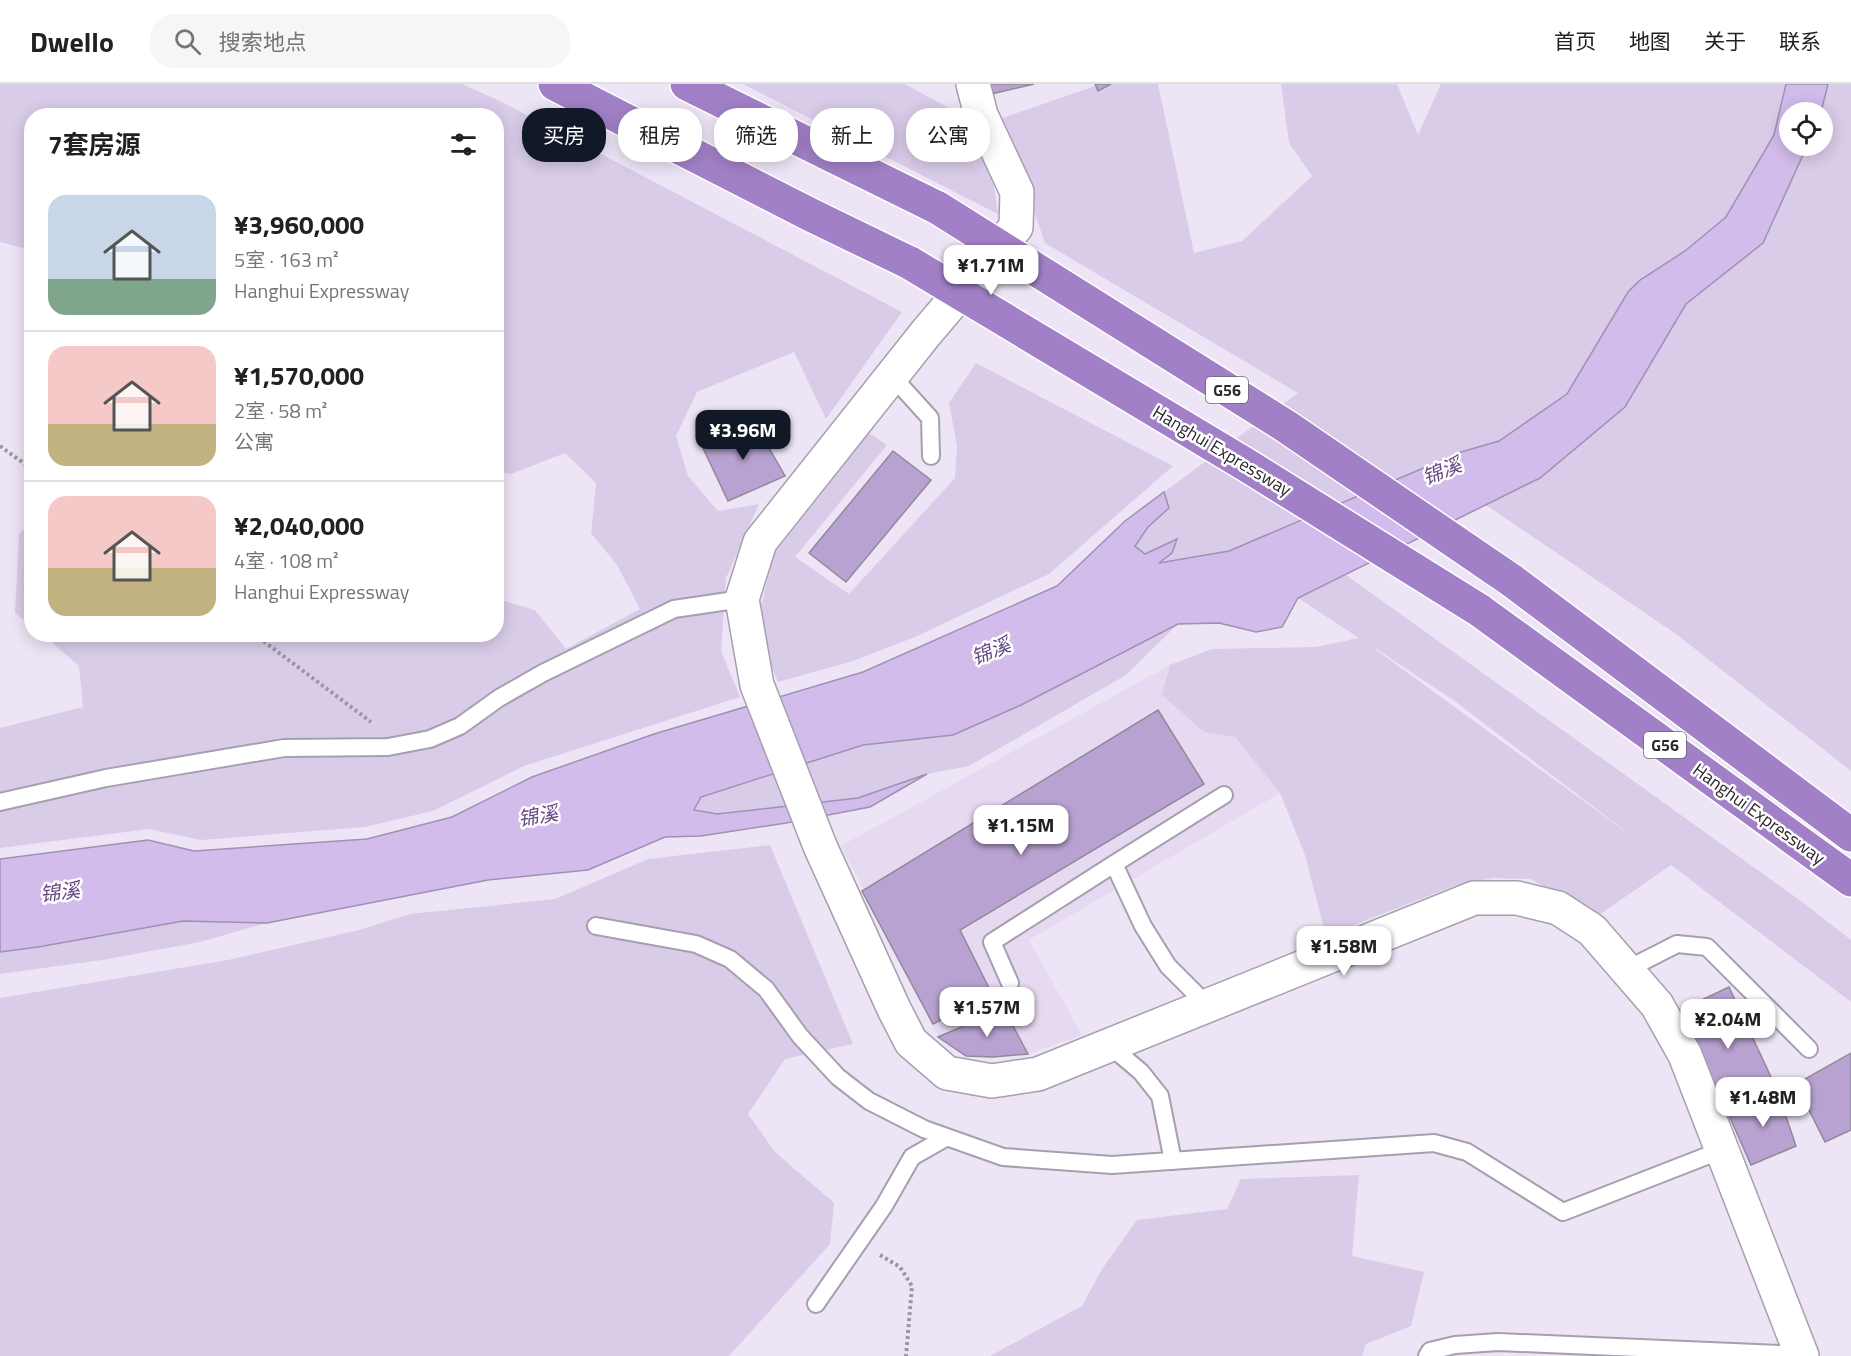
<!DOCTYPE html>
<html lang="zh">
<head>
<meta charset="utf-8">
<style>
	:root { --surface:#fff; --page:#f6f6f6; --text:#202124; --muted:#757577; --line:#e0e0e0; --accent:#111827 }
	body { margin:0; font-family:"Titillium Web","Noto Sans SC",sans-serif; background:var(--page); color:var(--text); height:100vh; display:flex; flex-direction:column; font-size:22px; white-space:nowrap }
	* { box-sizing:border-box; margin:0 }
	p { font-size:20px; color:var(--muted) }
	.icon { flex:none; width:33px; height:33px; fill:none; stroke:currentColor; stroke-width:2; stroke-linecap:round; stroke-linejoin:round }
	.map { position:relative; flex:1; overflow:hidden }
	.side { position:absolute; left:24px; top:24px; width:480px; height:534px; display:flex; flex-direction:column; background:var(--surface); border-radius:24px; box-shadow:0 3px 15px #0003 }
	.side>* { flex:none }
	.guide { position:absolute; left:522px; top:24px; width:570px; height:54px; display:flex; gap:12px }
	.fabs { position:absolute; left:1779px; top:18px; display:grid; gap:12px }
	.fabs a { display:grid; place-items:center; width:54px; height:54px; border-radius:50%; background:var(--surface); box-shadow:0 3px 15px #0003; font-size:30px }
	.price { position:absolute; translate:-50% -51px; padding:0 14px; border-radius:12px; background:#fff; color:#222; font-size:20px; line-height:39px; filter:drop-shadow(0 2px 3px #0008) }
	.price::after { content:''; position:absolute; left:50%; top:36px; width:18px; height:14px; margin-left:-9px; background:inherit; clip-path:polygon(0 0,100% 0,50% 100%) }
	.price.selected { background:var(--accent); color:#fff }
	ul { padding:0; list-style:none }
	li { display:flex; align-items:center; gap:18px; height:150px; padding:0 24px }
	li+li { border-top:2px solid var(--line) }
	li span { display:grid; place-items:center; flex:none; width:168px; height:120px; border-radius:18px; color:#555 }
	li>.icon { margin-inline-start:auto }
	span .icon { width:72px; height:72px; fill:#fffc; stroke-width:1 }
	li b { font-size:26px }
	h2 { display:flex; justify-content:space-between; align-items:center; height:72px; padding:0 24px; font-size:26px }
	.chip { padding:0 21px; border-radius:24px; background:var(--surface); box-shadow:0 3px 15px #0003; font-size:21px; line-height:54px }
	.chip.selected { background:var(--accent); color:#fff }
	header { display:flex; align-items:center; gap:36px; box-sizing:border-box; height:84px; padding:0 30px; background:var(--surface); border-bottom:2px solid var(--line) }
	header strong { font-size:28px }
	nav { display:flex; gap:33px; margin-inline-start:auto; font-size:21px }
	.search { width:420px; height:54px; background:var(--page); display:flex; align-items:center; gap:15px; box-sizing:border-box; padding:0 21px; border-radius:24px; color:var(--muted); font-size:22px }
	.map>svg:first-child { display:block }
	.built { fill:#e5daf2 }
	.green { fill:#d9cce9; fill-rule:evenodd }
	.water { fill:#d2bcec; stroke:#a090b3; stroke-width:1.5 }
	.building { fill:#b8a2d1; stroke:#908998; stroke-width:1.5 }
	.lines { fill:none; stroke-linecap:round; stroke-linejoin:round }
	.lane-casing { stroke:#a69faf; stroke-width:20 }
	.street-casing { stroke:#a69faf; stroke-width:36 }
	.highway-casing { stroke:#fff; stroke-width:36 }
	.path { stroke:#9c96a2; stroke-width:4; stroke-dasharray:3 3; stroke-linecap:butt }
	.lane { stroke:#fff; stroke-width:16 }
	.street { stroke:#fff; stroke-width:33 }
	.highway { stroke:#a280c7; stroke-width:33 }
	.highway-bridge-casing { stroke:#fff; stroke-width:36; stroke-linecap:butt }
	.highway-bridge { stroke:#a280c7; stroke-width:33 }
	.labels { text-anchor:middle; stroke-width:5; stroke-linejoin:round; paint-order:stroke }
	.shield { fill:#fff; stroke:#6b686d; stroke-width:1.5 }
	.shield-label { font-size:16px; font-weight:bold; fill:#2b282e }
	.street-label { font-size:18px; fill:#2b282e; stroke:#fff }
	.water-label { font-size:20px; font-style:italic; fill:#654783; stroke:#fff }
</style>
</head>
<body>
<header>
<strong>Dwello</strong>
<div class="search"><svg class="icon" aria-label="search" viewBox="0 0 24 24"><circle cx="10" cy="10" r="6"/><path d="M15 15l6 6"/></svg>搜索地点</div>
<nav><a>首页</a><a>地图</a><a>关于</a><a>联系</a></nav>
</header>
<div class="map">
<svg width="1851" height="1272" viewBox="0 0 1851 1272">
	<rect width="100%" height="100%" fill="#ede5f6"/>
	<path class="built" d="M1170 581 1235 653 1280 709 1029 856 1082 951 1028 970 977 973 938 953 841 762Z"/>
	<path class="green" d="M0 0H462L500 17 902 228 826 335 794 268 697 308 676 352 688 392 718 427 759 420 726 494 721 567 740 613 524 682 433 727 365 743 201 756 149 745 0 764V644L83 623 79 582 43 551 252 550 264 559C299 552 319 545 354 557L371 550H496L497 515 535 526 566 565 640 525 617 481 591 449 596 399 565 369 511 390 497 387 496 32H32L31 166 0 158Z
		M743 0H905L958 29 992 89 998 130Z
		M1101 0H1158L1194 169 1242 157 1312 92 1289 59 1281 0H1397L1418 51 1441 0H1786L1774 51 1726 133 1685 167 1628 208 1567 310 1499 357 1461 368 1229 468 1157 480 1135 462 1148 443 1169 424 1164 408 1298 309 1045 159 1002 34Z
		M1828 0H1851V687L1676 550 1486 421 1540 394 1625 323 1686 220 1763 159 1807 62H1822V28H1821Z
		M976 279 1173 382 1049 490 915 553 853 577 778 598 760 554 761 522 774 470 869 349 887 361 795 473 849 510 955 394 957 362 949 319Z
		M31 442V542L15 529 19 449Z
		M1346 491 1801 817 1851 856V918L1671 781 1599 831 1530 795 1494 794 1459 800 1326 852 1305 771 1280 709 1235 653 1204 648 1162 611 1170 581 1212 565 1316 563 1359 554 1298 514ZM1375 564 1456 618 1637 756 1375 565Z
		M1178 540 1126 591 969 682 927 690 858 714 717 730 694 727 701 713 863 661 953 651 1021 621Z
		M770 761 853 960 785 975 748 1030 775 1068 834 1119 830 1160 729 1272H0V914L228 876 359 846 410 830 555 815 648 775Z
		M183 837 267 839 200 858 102 876 0 890V868L38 863Z
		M1359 1091 1352 1172 1424 1188 1411 1242 1366 1260 1362 1272H990L1082 1222 1102 1185 1137 1136 1227 1125 1241 1095Z"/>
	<path class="water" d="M1786 0H1828L1821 28H1790V62H1807L1763 159 1686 220 1625 323 1540 394 1298 514 1282 543 1256 548 1219 539 1178 540 1021 621 953 651 863 661 701 713 694 726 717 730 858 714 927 690 870 723 786 739 701 752 665 753 588 786 488 796 267 839 183 837 38 863 0 868V775L148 756 194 767 367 755 452 733 532 693 654 650 863 588 1057 502 1125 437 1164 408 1169 424 1148 443 1135 462 1145 470 1177 455 1172 469 1159 479 1229 467 1461 368 1499 357 1567 310 1628 208 1640 196 1685 167 1726 133 1774 51Z"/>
	<path class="building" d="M984 0H1034L987 11Z
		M1095 0H1111L1098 7Z
		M753 336 785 392 728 417 703 364Z
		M893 367 931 396 846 498 809 469Z
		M1158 626 1204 700 960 846 992 910 933 940 862 807Z
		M1729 903 1777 1006 1728 1029 1678 927Z
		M1004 925 1028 970 993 973 966 972 938 953Z
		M1851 969V1046L1825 1058 1796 1000Z
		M1777 1006 1796 1062 1751 1081 1728 1029Z"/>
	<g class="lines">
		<defs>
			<path id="lane" d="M892 292 930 334 931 372
				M0 718 106 694 284 664 388 663 430 655 460 642 499 614 543 589 674 525 742 515
				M596 842 696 860 730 875 766 905 800 952 838 993 869 1017 924 1045 1003 1073 1112 1081 1434 1059 1467 1068 1563 1128 1722 1066
				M1626 886 1677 860 1707 863 1809 965
				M1010 899 992 858 1114 780
				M1207 921 1168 882 1143 842 1114 780 1224 711
				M1109 961 1141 988 1160 1012 1173 1077
				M816 1220 884 1122 912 1073 947 1053
				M1427 1272 1430 1267 1455 1261 1498 1258 1802 1271"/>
			<path id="street" d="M973 0 981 31 1017 108 1016 143 926 249 760 458 742 515 757 601 820 762 894 925 911 958 947 989 992 997 1038 990 1474 814H1517L1558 824 1592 846 1657 921 1685 971 1802 1272"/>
			<path id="highway" d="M555 0 811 131 910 179
				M687 0 938 124
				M1511 496 1851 751
				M1479 526 1851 796"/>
		</defs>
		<use href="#lane" class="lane-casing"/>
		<use href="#street" class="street-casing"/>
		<use href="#highway" class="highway-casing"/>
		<path class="path" d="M0 362 32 385
			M254 550 371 638
			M880 1171 900 1183 912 1202 906 1272"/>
		<use href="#lane" class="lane"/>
		<use href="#street" class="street"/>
		<use href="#highway" class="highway"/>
		<defs>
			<path id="highway-bridge" d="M938 124 1287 343 1511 496
				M910 179 1248 382 1479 526"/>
		</defs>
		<use href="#highway-bridge" class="highway-bridge-casing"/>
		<use href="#highway-bridge" class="highway-bridge"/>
	</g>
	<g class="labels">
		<g class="shield">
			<rect x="1206" y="293" width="42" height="26" rx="4.5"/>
			<rect x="1644" y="648" width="42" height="26" rx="4.5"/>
		</g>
		<g class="shield-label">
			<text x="1227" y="312">G56</text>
			<text x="1665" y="667">G56</text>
		</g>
		<g class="street-label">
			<text transform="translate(1222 367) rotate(31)" y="6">Hanghui Expressway</text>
			<text transform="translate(1759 730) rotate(36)" y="6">Hanghui Expressway</text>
		</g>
		<g class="water-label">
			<text transform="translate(1442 387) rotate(-22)" y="7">锦溪</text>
			<text transform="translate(991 567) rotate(-22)" y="7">锦溪</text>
			<text transform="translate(538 732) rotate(-10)" y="7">锦溪</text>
			<text transform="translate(60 808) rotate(-7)" y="7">锦溪</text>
		</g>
	</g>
</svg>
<div class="fabs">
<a><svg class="icon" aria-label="locate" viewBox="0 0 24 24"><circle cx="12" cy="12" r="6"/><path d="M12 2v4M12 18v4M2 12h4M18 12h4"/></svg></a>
</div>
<b class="price" style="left:991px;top:212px">¥1.71M</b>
<b class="price selected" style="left:743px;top:377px">¥3.96M</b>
<b class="price" style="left:1021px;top:772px">¥1.15M</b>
<b class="price" style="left:1344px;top:893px">¥1.58M</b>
<b class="price" style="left:987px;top:954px">¥1.57M</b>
<b class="price" style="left:1728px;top:966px">¥2.04M</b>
<b class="price" style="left:1763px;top:1044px">¥1.48M</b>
<div class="guide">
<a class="chip selected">买房</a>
<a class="chip">租房</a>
<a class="chip">筛选</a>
<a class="chip">新上</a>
<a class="chip">公寓</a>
</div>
<section class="side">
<h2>7套房源<svg class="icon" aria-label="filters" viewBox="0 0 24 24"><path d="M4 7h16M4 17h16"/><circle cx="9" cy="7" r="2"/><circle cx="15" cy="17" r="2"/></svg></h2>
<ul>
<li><span style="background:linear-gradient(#c9d6e8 70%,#7fa58c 0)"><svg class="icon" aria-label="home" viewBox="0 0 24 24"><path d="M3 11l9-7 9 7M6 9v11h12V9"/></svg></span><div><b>¥3,960,000</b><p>5室 · 163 m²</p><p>Hanghui Expressway</p></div></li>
<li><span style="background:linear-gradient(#f6c9c9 65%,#c2b280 0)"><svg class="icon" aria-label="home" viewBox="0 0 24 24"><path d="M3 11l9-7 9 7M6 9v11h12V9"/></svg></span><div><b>¥1,570,000</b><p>2室 · 58 m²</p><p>公寓</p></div></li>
<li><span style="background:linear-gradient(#f6c9c9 60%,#c2b280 0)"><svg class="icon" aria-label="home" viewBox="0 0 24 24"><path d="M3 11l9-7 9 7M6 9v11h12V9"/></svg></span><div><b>¥2,040,000</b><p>4室 · 108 m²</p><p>Hanghui Expressway</p></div></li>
</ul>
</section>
</div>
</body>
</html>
